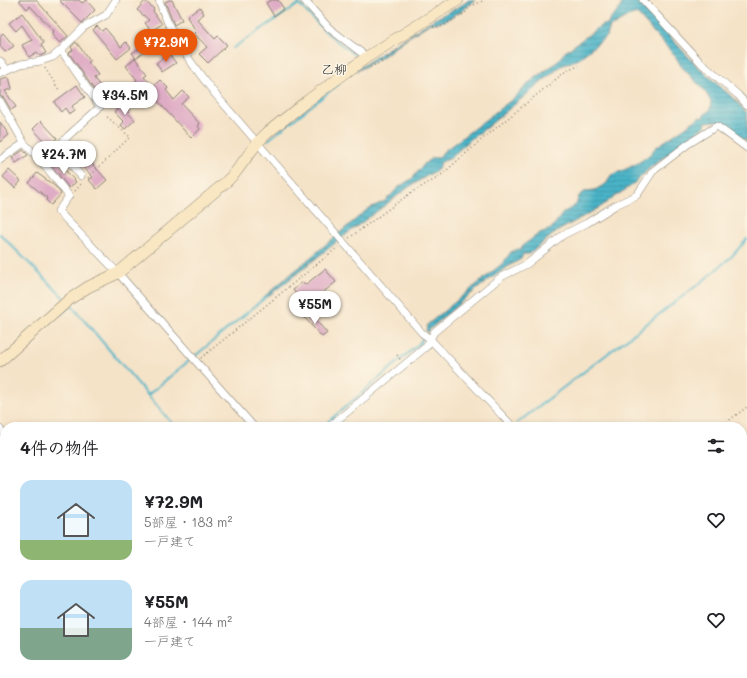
<!DOCTYPE html>
<html lang="ja">
<head>
<meta charset="utf-8">
<style>
	:root { --surface:#fff; --page:#f6f6f6; --text:#202124; --muted:#757577; --accent:#ea580c }
	body { margin:0; font-family:Mali,"Klee One",sans-serif; background:var(--page); color:var(--text); height:100vh; display:flex; flex-direction:column; font-size:15px; white-space:nowrap }
	* { box-sizing:border-box; margin:0 }
	p { font-size:13px; color:var(--muted) }
	.icon { flex:none; width:22px; height:22px; fill:none; stroke:currentColor; stroke-width:2; stroke-linecap:round; stroke-linejoin:round }
	.map { position:relative; flex:1; overflow:hidden }
	.sheet { position:absolute; left:0px; top:422px; width:747px; height:256px; display:flex; flex-direction:column; background:var(--surface); border-radius:16px 16px 0 0; box-shadow:0 2px 6px #0003 }
	.sheet>* { flex:none }
	.price { position:absolute; translate:-50% -34px; padding:0 9px; border-radius:14px; background:#fff; color:#222; font-size:13px; line-height:26px; filter:drop-shadow(0 1px 2px #0008) }
	.price::after { content:''; position:absolute; left:50%; top:24px; width:12px; height:9px; margin-left:-6px; background:inherit; clip-path:polygon(0 0,100% 0,50% 100%) }
	.price.selected { background:var(--accent); color:#fff }
	ul { padding:0; list-style:none }
	li { display:flex; align-items:center; gap:12px; height:100px; padding:0 20px }
	li span { display:grid; place-items:center; flex:none; width:112px; height:80px; border-radius:12px; color:#555 }
	li>.icon { margin-inline-start:auto }
	span .icon { width:48px; height:48px; fill:#fffc; stroke-width:1 }
	li b { font-size:17px }
	h2 { display:flex; justify-content:space-between; align-items:center; height:48px; padding:0 20px; font-size:17px }
	.map>svg:first-child { display:block }
	.water { fill:url(#water-rules); stroke:#336872 }
	.lines { fill:none; stroke-linecap:round; stroke-linejoin:round }
	.stream { stroke:#4ab4c8; stroke-width:2 }
	.building { fill:#dfacc5 }
	.street-casing { stroke:#888072; stroke-width:8 }
	.secondary-casing { stroke:#888072; stroke-width:12 }
	.path { stroke:#888072; stroke-width:1.5; stroke-dasharray:1 3; stroke-linecap:butt }
	.street { stroke:#fff; stroke-width:7 }
	.secondary { stroke:#f9e7c3; stroke-width:11 }
	.labels { text-anchor:middle; stroke-width:3; stroke-linejoin:round; paint-order:stroke }
	.neighbourhood-label { font-size:13px; fill:#1c1c1c; stroke:#fcf5e5 }
</style>
</head>
<body>
<div class="map">
<svg width="747" height="678" viewBox="0 0 747 678">
	<defs>
		<pattern id="water-rules" width="6" height="5" patternUnits="userSpaceOnUse"><rect width="6" height="5" fill="#4ab4c8"/><path d="M0 2.5h6" fill="none" stroke="#3d92a2"/></pattern>
	</defs>
	<rect width="100%" height="100%" fill="#fcf5e5"/>
	<filter id="ink" filterUnits="userSpaceOnUse"><feTurbulence type="fractalNoise" baseFrequency=".025" numOctaves="2"/><feDisplacementMap in="SourceGraphic" scale="8" xChannelSelector="R" yChannelSelector="G"/><feConvolveMatrix kernelMatrix="1 2 1 2 8 2 1 2 1" color-interpolation-filters="sRGB"/></filter>
	<filter id="wash" filterUnits="userSpaceOnUse"><feTurbulence type="fractalNoise" baseFrequency=".012" numOctaves="4" result="noise"/><feDisplacementMap in="SourceGraphic" scale="16" xChannelSelector="R" yChannelSelector="G"/><feGaussianBlur stdDeviation="0.9" result="paint"/><feColorMatrix in="noise" values="0 0 0 0 0 0 0 0 0 0 0 0 0 0 0 0 0 1.4 0 .05"/><feComposite in="paint" operator="in"/></filter>
	<g filter="url(#wash)">
		<rect width="100%" height="100%" fill="#f5e3c8"/>
		<path class="water" d="M469 0H475L463 10 444 21 429 24 404 40 382 57 357 71 356 70 429 22 462 5Z
			M624 0H636L697 66 733 98 747 113V141L716 121 706 122 705 126 651 167 631 186 614 197 602 206 556 232 529 254H523L521 259C488 277 459 304 431 328L428 332 426 331 427 325 503 263 511 252 517 249 521 250 522 246 540 233 551 229 563 213 576 205 579 196 586 191 595 190 607 183 611 175C625 170 647 161 655 148L700 117 703 118 704 115 710 110 711 102 705 91 681 66 676 57 638 15 633 14 614 25 610 26 607 36 578 59 561 66 486 128 472 138 449 159 441 162 438 169 409 187 344 236 266 298 265 296 368 209 385 201 399 187 413 178 425 163 432 158H439L443 152 514 98 530 82 556 63 565 52 602 25 608 24 609 21 618 11Z"/>
		<g class="lines">
			<path class="stream" d="M233 48 299 4 327 33 357 57
				M268 140 339 84
				M0 234 64 298
				M61 314 71 305 175 427
				M195 356 267 296
				M148 395 191 359
				M517 423 704 280 732 256 747 239
				M322 427 419 344 424 336
				M742 544 747 541
				M0 606 5 611
				M62 673 66 678
				M400 673 404 678
				M575 673 578 678
				M161 678 166 673
				M552 678 558 673"/>
		</g>
		<g id="blocks">
			<path class="building" d="M19 0H36L68 36 60 43 51 34 54 31 30 6 27 9Z
				M59 0H79L82 3 86 0 95 10 82 23Z
				M169 0H172L182 20 174 25 165 2Z
				M271 0H278L284 9 274 16 266 3Z
				M145 1 154 9 153 11 162 24 151 31 145 23 149 20 137 10Z
				M200 7 204 14 197 19 215 39 218 36 227 45 208 63 199 54 207 47 194 33 196 31 187 17Z
				M22 13 44 43 41 45 46 53 40 56 37 52 29 57 22 45 32 40 22 25 16 31 9 23Z
				M97 26 102 31 105 28 121 47 126 42 131 48 117 59 93 30Z
				M3 33 14 46 5 52 0 46V36Z
				M153 34 160 45 150 52 148 49 136 58 132 53 145 45 142 42Z
				M76 42 90 61 88 62 98 75 94 78 100 86 102 85 112 98 104 104 69 53 73 50 71 47Z
				M169 54 176 63 162 72 156 63Z
				M135 58 147 74 144 76 149 82 140 89 135 82 137 80 126 66Z
				M9 77 12 89 5 91 16 107 11 110 4 98 0 96V79Z
				M160 80 168 88 166 90 174 100 183 91 189 97 181 104 200 124 198 126 200 129 191 138 155 98 159 94 152 87Z
				M77 85 85 97 72 106 75 111 69 114 65 108 61 112 54 102Z
				M123 103 130 111 128 113 135 120 125 129 121 125 124 122 114 112Z
				M41 121 57 138 49 146 33 129Z
				M0 122 9 135 0 142Z
				M73 144 93 163 92 164 107 180 97 189 89 180 93 177 66 151Z
				M23 150 28 155 16 163 12 158Z
				M57 161 76 182 69 188 52 166Z
				M9 170 21 181 15 188 3 177Z
				M37 173 56 187 61 194 51 205 46 200 47 198 29 183Z
				M325 269 336 282 306 306 293 290 303 282 305 285Z
				M309 312 327 333 322 337 304 317Z"/>
		</g>
	</g>
	<g filter="url(#ink)">
		<use href="#blocks" fill-opacity="0" stroke="#888072" stroke-width="1"/>
		<g class="lines">
			<defs>
				<path id="street" d="M159 0C170 36 193 66 216 95L422 333 430 339 513 427
					M304 0 329 28 367 57
					M643 0 701 63 738 95 747 105
					M61 50 100 107 68 136 43 163 69 196 58 211 118 273 254 427
					M0 61 7 70 0 73
					M7 70 21 64 41 61 53 57 61 50 84 27 106 15 116 0
					M0 101 24 143 43 163
					M57 148 81 176
					M0 160 24 143
					M329 427 427 346 434 332 501 277 527 264 563 235 587 223 616 205 637 195 653 171 688 144 717 126 747 148
					M0 429 5 434
					M742 484 747 490
					M742 550 747 547
					M224 673 229 678
					M646 673 650 678
					M699 673 702 678
					M153 678 158 673"/>
				<path id="secondary" d="M0 361 70 299 88 287 118 273 226 182 235 173 257 143 267 133 307 101 367 57 458 0"/>
			</defs>
			<use href="#street" class="street-casing"/>
			<use href="#secondary" class="secondary-casing"/>
			<path class="path" d="M433 27 442 26 465 13 469 7 485 0
				M370 67 384 61 400 48
				M45 68 59 90
				M88 178 130 137 105 115
				M75 191 82 183
				M349 238 412 192 439 177 480 141 566 71 579 66
				M397 355 400 359
				M201 358 338 247
				M720 427 747 407"/>
			<use href="#street" class="street"/>
			<use href="#secondary" class="secondary"/>
		</g>
	</g>
	<g class="labels">
		<g class="neighbourhood-label">
			<text x="334" y="74">乙柳</text>
		</g>
	</g>
</svg>
<b class="price selected" style="left:166px;top:63px">¥72.9M</b>
<b class="price" style="left:125px;top:116px">¥34.5M</b>
<b class="price" style="left:64px;top:175px">¥24.7M</b>
<b class="price" style="left:315px;top:325px">¥55M</b>
<section class="sheet">
<h2>4件の物件<svg class="icon" aria-label="filters" viewBox="0 0 24 24"><path d="M4 7h16M4 17h16"/><circle cx="9" cy="7" r="2"/><circle cx="15" cy="17" r="2"/></svg></h2>
<ul>
<li><span style="background:linear-gradient(#bfe0f5 75%,#8fb573 0)"><svg class="icon" aria-label="home" viewBox="0 0 24 24"><path d="M3 11l9-7 9 7M6 9v11h12V9"/></svg></span><div><b>¥72.9M</b><p>5部屋 · 183 m²</p><p>一戸建て</p></div><svg class="icon" aria-label="heart" viewBox="0 0 24 24"><path d="M12 20l-8-8c-3-5 5-10 8-4 3-6 11-1 8 4z"/></svg></li>
<li><span style="background:linear-gradient(#bfe0f5 60%,#7fa58c 0)"><svg class="icon" aria-label="home" viewBox="0 0 24 24"><path d="M3 11l9-7 9 7M6 9v11h12V9"/></svg></span><div><b>¥55M</b><p>4部屋 · 144 m²</p><p>一戸建て</p></div><svg class="icon" aria-label="heart" viewBox="0 0 24 24"><path d="M12 20l-8-8c-3-5 5-10 8-4 3-6 11-1 8 4z"/></svg></li>
</ul>
</section>
</div>
</body>
</html>
